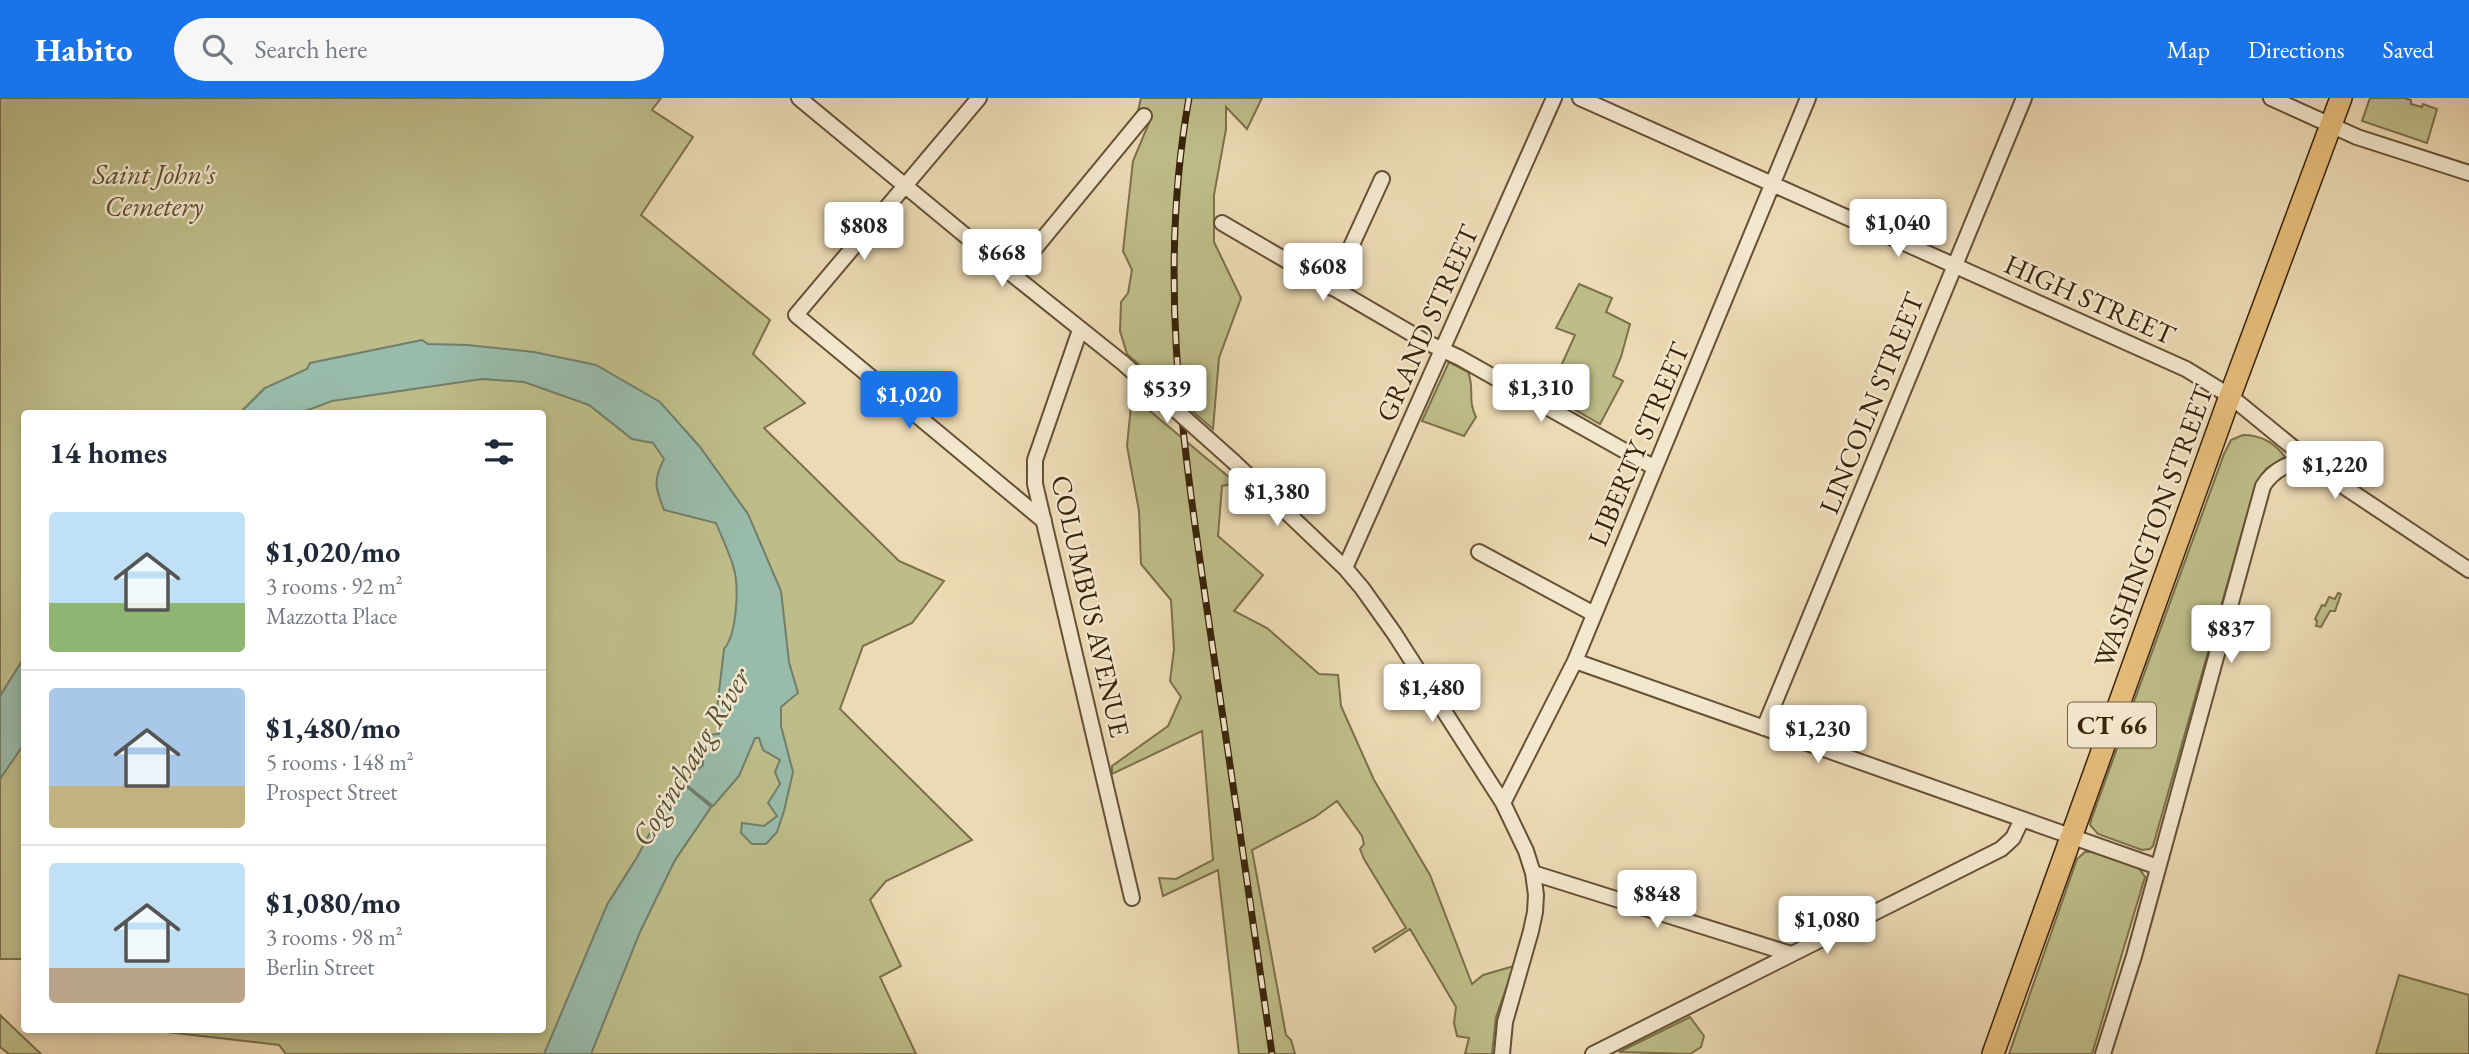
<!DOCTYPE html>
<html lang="en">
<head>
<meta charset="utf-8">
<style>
	:root { --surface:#fff; --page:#f6f6f7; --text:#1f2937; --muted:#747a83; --line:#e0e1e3; --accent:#1a73e8 }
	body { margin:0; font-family:"EB Garamond",serif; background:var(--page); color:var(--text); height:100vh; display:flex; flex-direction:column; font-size:26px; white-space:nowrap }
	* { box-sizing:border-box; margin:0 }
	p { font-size:23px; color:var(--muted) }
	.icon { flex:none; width:38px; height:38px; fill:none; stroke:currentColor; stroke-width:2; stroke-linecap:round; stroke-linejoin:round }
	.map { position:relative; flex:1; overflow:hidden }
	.details { position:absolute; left:21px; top:312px; width:525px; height:623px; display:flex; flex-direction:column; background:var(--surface); border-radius:7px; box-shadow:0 4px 10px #0003 }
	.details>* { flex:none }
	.price { position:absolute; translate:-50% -60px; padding:0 16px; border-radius:7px; background:#fff; color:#222; font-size:23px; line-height:46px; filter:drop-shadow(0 2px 4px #0008) }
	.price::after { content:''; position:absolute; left:50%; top:42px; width:21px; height:16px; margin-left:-10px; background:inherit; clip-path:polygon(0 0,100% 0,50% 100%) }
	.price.selected { background:var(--accent); color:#fff }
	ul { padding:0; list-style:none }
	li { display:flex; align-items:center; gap:21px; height:175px; padding:0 28px }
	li+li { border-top:2px solid var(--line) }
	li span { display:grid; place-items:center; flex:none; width:196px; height:140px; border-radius:7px; color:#555 }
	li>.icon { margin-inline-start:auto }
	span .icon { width:84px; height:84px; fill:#fffc; stroke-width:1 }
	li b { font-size:30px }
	h2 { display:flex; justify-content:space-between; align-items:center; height:84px; padding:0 28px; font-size:30px }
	header { display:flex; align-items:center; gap:42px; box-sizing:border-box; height:98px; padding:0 35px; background:var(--accent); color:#fff }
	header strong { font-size:33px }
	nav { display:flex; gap:38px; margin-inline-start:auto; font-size:24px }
	.search { width:490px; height:63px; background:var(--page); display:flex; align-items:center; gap:18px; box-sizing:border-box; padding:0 24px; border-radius:38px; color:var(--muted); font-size:26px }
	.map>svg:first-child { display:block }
	.green { fill:#bebd89; stroke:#7c704a; stroke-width:2; fill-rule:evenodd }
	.water { fill:#9ba; stroke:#737e6a; stroke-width:2 }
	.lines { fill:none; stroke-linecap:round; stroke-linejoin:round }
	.minor-casing { stroke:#665134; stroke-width:18 }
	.highway-casing { stroke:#39230a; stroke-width:24 }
	.minor { stroke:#f3e7ce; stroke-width:14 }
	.highway { stroke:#e6bd7a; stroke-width:21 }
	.rail-casing { stroke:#39230a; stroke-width:7 }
	.rail { stroke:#f3e7ce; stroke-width:4.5; stroke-dasharray:13; stroke-linecap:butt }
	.minor-bridge-casing { stroke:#665134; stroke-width:18; stroke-linecap:butt }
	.minor-bridge { stroke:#f3e7ce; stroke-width:14 }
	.labels { text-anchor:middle; stroke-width:5; stroke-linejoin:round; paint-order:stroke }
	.shield { fill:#f3e7ce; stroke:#715e45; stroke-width:2 }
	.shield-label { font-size:26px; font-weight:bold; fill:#39230a }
	.park-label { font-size:28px; font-style:italic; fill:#5a4a2a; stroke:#f3e7ce }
	.street-label { font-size:28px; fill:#39230a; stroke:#f3e7ce }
	.water-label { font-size:30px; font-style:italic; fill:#56513a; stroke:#f3e7ce }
</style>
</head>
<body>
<header>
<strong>Habito</strong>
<div class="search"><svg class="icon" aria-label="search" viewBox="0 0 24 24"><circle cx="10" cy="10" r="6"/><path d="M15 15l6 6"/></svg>Search here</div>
<nav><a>Map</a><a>Directions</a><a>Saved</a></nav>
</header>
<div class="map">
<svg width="2469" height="956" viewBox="0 0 2469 956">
	<rect width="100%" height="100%" fill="#ecdab4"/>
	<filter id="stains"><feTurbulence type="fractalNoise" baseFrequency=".00286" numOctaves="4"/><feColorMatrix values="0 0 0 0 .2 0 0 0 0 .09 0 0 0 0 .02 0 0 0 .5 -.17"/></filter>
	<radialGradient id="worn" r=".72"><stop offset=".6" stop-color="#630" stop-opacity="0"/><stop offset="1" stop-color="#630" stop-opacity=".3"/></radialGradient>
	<path class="green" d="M0 0H661L652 12 693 39 641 117 770 222 753 256 805 305 764 330 899 463 944 483 912 525 863 548 840 611 972 742 886 783 870 802 901 868 880 879 916 956H286L279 947 158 933 156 931H542V315H291L265 290 240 315H24V560L0 598ZM711 709 675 762 607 807 636 761Z
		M1141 0H1262L1247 31 1226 9V31L1214 97V144L1241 200 1219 260 1213 331 1127 256 1120 233 1121 204 1128 195 1132 172 1123 153 1133 63 1149 25 1138 13Z
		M2370 0H2404L2411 2V6L2422 9 2423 6 2437 11 2427 45 2362 23Z
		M1579 186 1612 200 1606 214 1630 226 1621 259 1613 278 1623 283 1600 326 1558 302 1567 276 1562 266 1575 237 1556 230Z
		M1449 264 1468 274C1475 291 1467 302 1476 319L1464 338 1422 323Z
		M1132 298 1236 385 1222 388 1218 438 1263 477 1234 513 1267 530 1319 576 1338 577 1341 608 1374 682 1430 777 1472 886 1483 877 1514 868 1496 919 1492 956H1465L1469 940 1457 938 1454 925 1456 909 1410 831 1375 854 1373 850 1406 830 1364 761 1360 751 1364 746 1362 738 1337 703 1315 719 1252 752 1286 937 1291 942 1295 956H1239L1218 772 1163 798 1159 780 1176 781 1213 762 1202 633 1112 676V668L1168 628 1181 599 1170 583 1174 551 1171 502 1141 466 1139 413 1127 348Z
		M2243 337C2260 337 2275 345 2285 359L2267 370 2256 385 2153 748 2150 751 2142 752 2098 736 2090 727 2091 722 2224 356 2231 342Z
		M2338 495 2341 496 2335 513H2330L2321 529 2316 528 2317 523 2315 521 2322 507 2325 508 2329 499 2335 501Z
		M24 626V861H0V657Z
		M2085 754H2092L2139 770 2145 779 2092 956H2009L2077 761Z
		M2399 877 2469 897V956H2376Z
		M0 918V917L41 956H9L0 949Z
		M1690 919 1704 938 1701 949 1690 956 1619 954Z"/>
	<path class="water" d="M422 242 428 246 467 247 534 254 596 267 660 304 700 349 748 416 781 493 789 564 798 595 781 609V628L793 674 784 713 777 734 766 746H752L741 735 742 725 764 728 777 718 768 705 780 686 775 674 780 662 763 652 759 640H755L739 678 713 708 683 684 703 667 704 637 719 636 717 611 724 551C737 536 739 490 734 471 730 456 722 440 716 425L664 412C655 389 653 383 664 361L653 345 632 341 589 307 524 284 482 281 332 303 300 315H240L265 290 307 271 310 265Z
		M24 560V646L0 681V598Z
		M682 685 711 709 675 762 640 834 591 956H544L607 807 636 761 666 705Z"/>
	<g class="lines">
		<defs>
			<path id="minor" d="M799 0 1013 177 1123 265
				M979 0 796 217 1044 423
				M1580 0 2186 271 2230 298 2328 378 2469 472
				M2271 0 2357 39 2469 75
				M1222 125 1426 244 1460 260 1655 370
				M1013 177 1144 18
				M1332 190 1382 81
				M1080 232 1035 362V386L1132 800
				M1234 364 1345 470 1362 490 1394 535 1503 705 1526 753 1533 775 1536 797 1535 814 1531 833 1505 924 1502 956
				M1479 454 1594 516
				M1345 470 1554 0
				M1575 563 2158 769
				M1764 630 2024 0
				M1503 705 1575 563 1808 0
				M1533 775 1791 856
				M1593 956 2001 751 2013 740 2022 721
				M2103 956 2134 858 2263 388C2273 372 2291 362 2311 364"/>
			<path id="highway" d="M1993 956 2230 298 2341 0"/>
		</defs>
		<use href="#minor" class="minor-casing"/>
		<use href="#highway" class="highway-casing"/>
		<use href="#minor" class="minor"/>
		<use href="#highway" class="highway"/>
		<defs>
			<path id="rail" d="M1189 0C1156 183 1184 351 1210 532 1231 673 1252 815 1272 956"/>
		</defs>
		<use href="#rail" class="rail-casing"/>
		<use href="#rail" class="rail"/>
		<defs>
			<path id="minor-bridge" d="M1123 265 1234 364"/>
		</defs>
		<use href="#minor-bridge" class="minor-bridge-casing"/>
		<use href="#minor-bridge" class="minor-bridge"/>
	</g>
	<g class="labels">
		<rect class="shield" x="2068" y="604.5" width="88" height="45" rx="5"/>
		<g class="shield-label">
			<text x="2112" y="636">CT 66</text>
		</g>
		<g class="park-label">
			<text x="154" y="86">Saint John's<tspan x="154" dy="32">Cemetery</tspan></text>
		</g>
		<g class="street-label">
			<text transform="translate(2090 201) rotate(24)" y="10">HIGH STREET</text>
			<text transform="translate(1427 225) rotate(-66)" y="10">GRAND STREET</text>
			<text transform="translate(1871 305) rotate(-68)" y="10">LINCOLN STREET</text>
			<text transform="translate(1638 346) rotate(-67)" y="10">LIBERTY STREET</text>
			<text transform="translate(2153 428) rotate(-70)" y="10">WASHINGTON STREET</text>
			<text transform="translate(1091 508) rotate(77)" y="10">COLUMBUS AVENUE</text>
		</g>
		<g class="water-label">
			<text transform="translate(691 659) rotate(-59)" y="10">Coginchaug River</text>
		</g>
	</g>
	<rect width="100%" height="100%" filter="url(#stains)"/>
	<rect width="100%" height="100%" fill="url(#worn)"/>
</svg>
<b class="price" style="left:1898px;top:161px">$1,040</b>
<b class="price" style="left:864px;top:164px">$808</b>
<b class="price" style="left:1002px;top:191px">$668</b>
<b class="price" style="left:1323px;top:205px">$608</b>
<b class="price" style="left:1541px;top:326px">$1,310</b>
<b class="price" style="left:1167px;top:327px">$539</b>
<b class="price selected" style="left:909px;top:333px">$1,020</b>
<b class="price" style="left:2335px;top:403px">$1,220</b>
<b class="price" style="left:1277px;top:430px">$1,380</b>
<b class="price" style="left:2231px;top:567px">$837</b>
<b class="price" style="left:1432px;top:626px">$1,480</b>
<b class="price" style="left:1818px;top:667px">$1,230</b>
<b class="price" style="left:1657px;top:832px">$848</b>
<b class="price" style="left:1827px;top:858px">$1,080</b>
<section class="details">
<h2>14 homes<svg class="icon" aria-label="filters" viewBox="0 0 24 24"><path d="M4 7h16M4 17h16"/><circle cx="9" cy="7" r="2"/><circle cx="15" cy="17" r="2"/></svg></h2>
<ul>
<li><span style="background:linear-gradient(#bfe0f5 65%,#8fb573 0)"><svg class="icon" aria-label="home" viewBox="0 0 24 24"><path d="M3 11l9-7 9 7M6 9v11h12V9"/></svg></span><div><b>$1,020/mo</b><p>3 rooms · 92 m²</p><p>Mazzotta Place</p></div></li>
<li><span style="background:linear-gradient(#a9c7e8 70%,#c2b280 0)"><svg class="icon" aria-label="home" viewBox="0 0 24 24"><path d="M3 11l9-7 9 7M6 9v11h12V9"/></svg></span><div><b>$1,480/mo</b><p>5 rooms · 148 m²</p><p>Prospect Street</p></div></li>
<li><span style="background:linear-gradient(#bfe0f5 75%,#b9a48a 0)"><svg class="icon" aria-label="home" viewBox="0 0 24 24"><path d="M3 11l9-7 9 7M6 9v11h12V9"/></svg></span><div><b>$1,080/mo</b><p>3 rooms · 98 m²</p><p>Berlin Street</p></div></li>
</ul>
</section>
</div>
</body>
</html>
